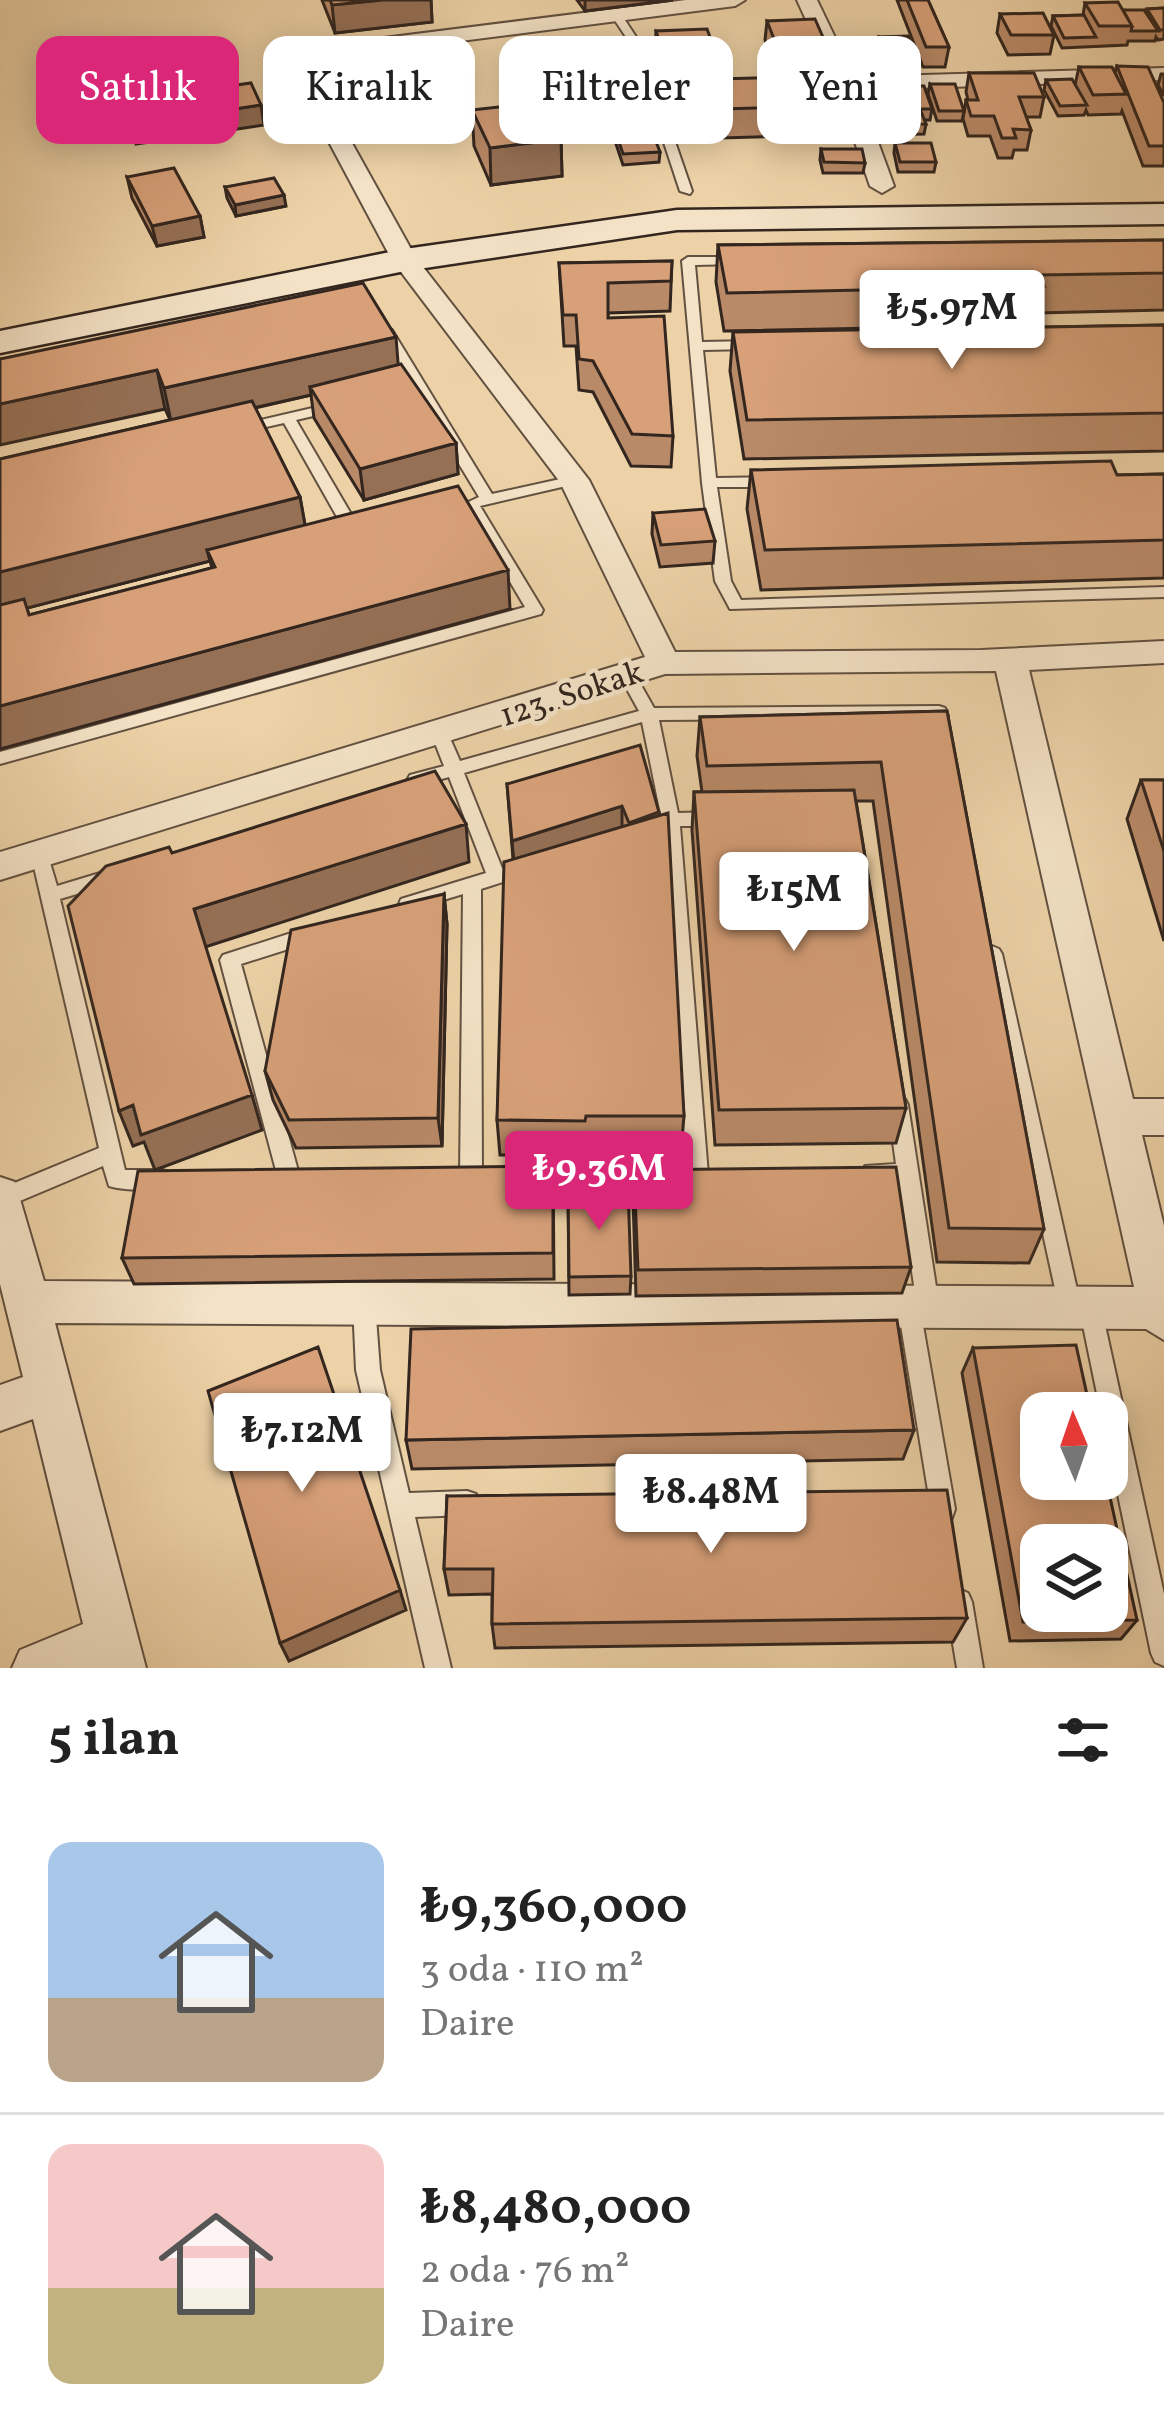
<!DOCTYPE html>
<html lang="tr">
<head>
<meta charset="utf-8">
<style>
	:root { --surface:#fff; --page:#f6f6f6; --text:#222; --muted:#767676; --line:#e0e0e0; --accent:#db2777 }
	body { margin:0; font-family:Vollkorn,serif; background:var(--page); color:var(--text); height:100vh; display:flex; flex-direction:column; font-size:45px; white-space:nowrap }
	* { box-sizing:border-box; margin:0 }
	p { font-size:39px; color:var(--muted) }
	.icon { flex:none; width:66px; height:66px; fill:none; stroke:currentColor; stroke-width:2; stroke-linecap:round; stroke-linejoin:round }
	.map { position:relative; height:1668px; overflow:hidden }
	.side { display:flex; flex-direction:column; background:var(--surface); flex:1 }
	.side>* { flex:none }
	.banner { position:absolute; left:36px; top:36px; width:1092px; height:108px; display:flex; gap:24px }
	.needle { width:78px; rotate:358deg }
	.fabs { position:absolute; left:1020px; top:1392px; display:grid; gap:24px }
	.fabs a { display:grid; place-items:center; width:108px; height:108px; border-radius:24px; background:var(--surface); box-shadow:0 6px 30px #0003; font-size:60px }
	.price { position:absolute; translate:-50% -102px; padding:0 27px; border-radius:12px; background:#fff; color:#222; font-size:39px; line-height:78px; filter:drop-shadow(0 3px 6px #0008) }
	.price::after { content:''; position:absolute; left:50%; top:72px; width:36px; height:27px; margin-left:-18px; background:inherit; clip-path:polygon(0 0,100% 0,50% 100%) }
	.price.selected { background:var(--accent); color:#fff }
	ul { padding:0; list-style:none }
	li { display:flex; align-items:center; gap:36px; height:300px; padding:0 48px }
	li+li { border-top:3px solid var(--line) }
	li span { display:grid; place-items:center; flex:none; width:336px; height:240px; border-radius:24px; color:#555 }
	li>.icon { margin-inline-start:auto }
	span .icon { width:144px; height:144px; fill:#fffc; stroke-width:1 }
	li b { font-size:51px }
	h2 { display:flex; justify-content:space-between; align-items:center; height:144px; padding:0 48px; font-size:51px }
	.chip { padding:0 42px; border-radius:24px; background:var(--surface); box-shadow:0 6px 30px #0003; font-size:42px; line-height:108px }
	.chip.selected { background:var(--accent); color:#fff }
	.map>svg:first-child { display:block }
	.lines { fill:none; stroke-linecap:round; stroke-linejoin:round }
	.lane-casing { stroke:#625141; stroke-width:4 }
	.street-casing { stroke:#625141; stroke-width:4 }
	.secondary-casing { stroke:#33261f; stroke-width:5 }
	.lane { fill:#f3e2c6; fill-rule:evenodd }
	.street { fill:#f3e2c6; fill-rule:evenodd }
	.secondary { fill:#f3e2c6; fill-rule:evenodd }
	.wall { fill:#b98a68; stroke:#33261f; stroke-width:3; fill-rule:evenodd }
	.shaded-wall { fill:#967055; stroke:#33261f; stroke-width:3 }
	.building { fill:#d7a079; stroke:#33261f; stroke-width:3; fill-rule:evenodd }
	.labels { text-anchor:middle; stroke-width:9; stroke-linejoin:round; paint-order:stroke }
	.street-label { font-size:33px; fill:#33261f; stroke:#f3e2c6 }
</style>
</head>
<body>
<div class="map">
<svg width="1164" height="1668" viewBox="0 0 1164 1668">
	<rect width="100%" height="100%" fill="#edd2a7"/>
	<filter id="stains"><feTurbulence type="fractalNoise" baseFrequency=".00167" numOctaves="4"/><feColorMatrix values="0 0 0 0 .2 0 0 0 0 .09 0 0 0 0 .02 0 0 0 .5 -.17"/></filter>
	<radialGradient id="worn" r=".72"><stop offset=".6" stop-color="#630" stop-opacity="0"/><stop offset="1" stop-color="#630" stop-opacity=".3"/></radialGradient>
	<g class="lines">
		<defs>
			<path id="lane" d="M613 14H621L642 46 692 191 690 194 680 191 632 46 612 16Z
				M688 257H744L746 260 740 264 695 265 702 342 753 341 760 345 753 349 703 350 716 478 771 477 778 482 771 487H717L731 581 741 600 1164 587V597L730 609 715 581 702 483 682 261Z
				M385 326 392 330 492 494 574 476 581 480 579 483 480 506 543 610 541 614 0 764V752L525 607 464 504 479 497 378 330Z
				M334 403 341 407 339 410 296 420 361 531 353 536 345 531 284 423 244 432 237 428 239 425Z
				M627 669 633 671 654 708 939 706 945 708 948 716 940 722 933 718 659 720 678 813 714 812 723 819 714 826H680L708 1175 705 1182 697 1184 689 1182 686 1175 662 820 642 722 464 773 502 868 525 861 531 863 534 868 531 873 481 889 482 1176 479 1183 471 1185 463 1183 460 1176 463 894 408 911 401 909 399 904 401 899 486 873 449 777 416 786 407 780 410 775 444 766 431 733 434 729H446L460 761 639 711 619 675Z
				M40 847 46 849 57 886 110 870 117 872 119 877 117 882 60 899 125 1170H162L170 1172 173 1179 170 1186C153 1191 126 1191 109 1186L103 1166 1 1209 0 1189 99 1148 31 854 34 849Z
				M313 926 320 929 322 934 320 939 241 964 300 1178 297 1185 289 1187 281 1185 278 1178 220 960 223 955Z
				M992 946 999 949 1002 954 1080 1303 1090 1296 1098 1299 1101 1307 1164 1594V1666L1155 1662 1151 1653 1107 1442V1413H1101L1080 1311 1070 1318 1062 1315 1059 1307 982 954 985 949Z
				M898 1096 905 1099 908 1105 939 1306 936 1313 928 1317 921 1314 955 1509 952 1518 943 1521 934 1518 931 1509 898 1307 901 1299 909 1296 916 1299 899 1182 865 1180 862 1173 865 1166 896 1164 888 1105 891 1099Z
				M654 1166 662 1168 665 1175 662 1182 654 1184 531 1185 523 1183 520 1176 523 1169 531 1167Z
				M364 1293 372 1297 375 1304 380 1370 409 1493 467 1491 476 1494 479 1503 476 1512 467 1515 415 1517 451 1668H425L356 1370 353 1304 356 1297Z
				M959 1589 968 1593 972 1602 983 1668H957L946 1602 950 1593Z"/>
			<path id="street" d="M686 0H745L735 6 350 55 330 68V87L343 127 416 258 589 480 675 652 981 650 1164 641V663L1029 670 1133 1099H1164V1135H1142L1164 1226V1340L1146 1329 55 1323 146 1668H12L20 1650 83 1624 33 1419 0 1431V1385L23 1377 0 1284V1177L15 1182 44 1281 1134 1287 996 671 665 674 0 880V852L645 657 560 482 392 260 321 127 308 87V65L344 43Z
				M797 0H817L854 77 1164 68V80L859 90 894 186 882 193 870 186 835 84Z"/>
			<path id="secondary" d="M1164 204V224L677 230 405 271 0 353V331L405 249 677 210Z"/>
		</defs>
		<use href="#lane" class="lane-casing"/>
		<use href="#street" class="street-casing"/>
		<use href="#secondary" class="secondary-casing"/>
		<use href="#lane" class="lane"/>
		<use href="#street" class="street"/>
		<use href="#secondary" class="secondary"/>
	</g>
	<path class="wall" d="M322 0H431L432 22 335 33Z
		M577 0H673L585 11Z
		M897 0H928L949 47 945 67H923Z
		M1085 3 1123 10 1146 13 1147 9 1164 8V39L1158 40 1156 37 1155 41H1128L1127 45 1062 48 1051 26 1053 16 1083 15Z
		M1000 14 1054 35 1050 54 1008 55 997 33Z
		M767 21 833 60 830 79 791 81 792 84 858 105 854 134 686 139 680 109 681 80 780 78 765 40Z
		M656 31 713 45 712 64 660 67 655 51Z
		M879 37 918 61 916 71H887L884 63 883 71 856 72 849 51 850 41 878 45Z
		M588 42 626 65 597 68 588 52Z
		M1117 66 1164 103V166H1143L1122 111 1121 114 1088 115 1086 110 1084 115 1058 116 1044 90 1046 80 1075 85 1079 67 1115 73Z
		M969 73 1044 97 1040 117H1026L1031 130 1027 150H1014L1012 158H998L990 136H968L963 119 966 100H968L966 92Z
		M1161 74H1164V96L1158 85Z
		M930 84 964 111 962 121H937L928 94Z
		M896 86 932 109 930 120H924L926 124 924 134 888 135 883 122 884 112H900L895 96Z
		M472 110 561 139 562 176 491 185 474 146Z
		M616 133 660 152 659 162 623 165 616 144Z
		M895 143 936 162 934 172H898L894 153Z
		M821 149 865 163 863 173H823L820 160Z
		M127 177 200 216 204 237 157 246 132 198Z
		M225 187 286 206 236 216 227 198Z
		M1164 240V310L1037 313 1035 325 724 331 716 282 718 245Z
		M672 261 670 311 608 313V318L673 436 671 467 631 466 593 392 579 390 576 346H564L559 263Z
		M1164 325V451L744 459 730 371 733 332Z
		M0 359 398 365 456 443 458 474 364 500 314 418 311 395 255 408 300 497 305 525 510 609 0 749V459L170 420 165 409ZM210 561 212 568 29 615 27 608Z
		M751 470 1117 475 1164 474V578L761 590 747 509Z
		M653 513 715 541 713 563 660 567 652 534Z
		M947 711 1044 1229 1029 1263 937 1262 873 801H856L906 1108 896 1143 715 1145 692 830 694 792H702L697 756 700 717Z
		M1141 780H1164V941L1127 819Z
		M507 784 659 812 684 1116 681 1151H585V1156L500 1155 497 1120 513 859Z
		M444 894 447 924 442 1146 296 1148 273 1100 265 1071Z
		M553 1166 554 1279 134 1284 122 1258Z
		M634 1170 911 1267 902 1293 636 1296 633 1198Z
		M568 1189 631 1276 630 1294 569 1295Z
		M973 1348 1137 1620 1121 1639 1010 1641 962 1373Z
		M914 1430 903 1459 412 1469 406 1440Z
		M447 1496 967 1618 953 1642 495 1648 492 1624V1594L449 1595 444 1569Z"/>
	<path class="shaded-wall" d="M382 0H431L432 22 335 33 332 5Z
		M585 0H673L585 11Z
		M626 55V65L597 68V58Z
		M261 105 264 125 136 144 132 124Z
		M561 139 562 176 491 185 490 148Z
		M284 195 286 206 236 216 235 205Z
		M200 216 204 237 157 246 152 226Z
		M396 337 399 375 310 387 311 395 172 426 164 388Z
		M157 370 165 409 0 445V404Z
		M456 443 458 474 364 500 360 469Z
		M300 497 307 536 207 550 210 561 0 615V572Z
		M508 570 510 609 0 749V706Z
		M622 806V828L514 863 512 841Z
		M466 824 469 862 205 947 194 909Z
		M444 894 447 924 442 1146 438 1118Z
		M252 1095 262 1130 155 1170 144 1142 133 1146 119 1111 133 1105Z
		M400 1590 406 1610 289 1661 280 1643Z"/>
	<path class="building" d="M330 0H382L332 5Z
		M907 0H928L949 47H926Z
		M1118 2 1132 26H1099L1085 3Z
		M1164 8V30H1160L1147 9Z
		M1123 10H1144L1158 31H1131L1132 26Z
		M1043 13 1054 35H1011L1000 14Z
		M1084 15 1096 37 1064 38 1053 16Z
		M815 19 833 60 783 62 767 21Z
		M707 29 713 45 661 47 656 31Z
		M908 36 918 61H888L879 37Z
		M617 39 626 55 597 58 588 42Z
		M876 40 884 61 857 62 850 41Z
		M1117 66 1148 67 1164 103V146H1149Z
		M1079 67H1112L1126 94 1093 95Z
		M969 73H1034L1044 97H1019L1031 130 1013 129 1016 138H1002L994 116H971L966 100H978Z
		M790 77 792 84 849 82 858 105 688 110 681 80Z
		M1072 79 1087 105 1060 106 1046 80Z
		M251 83 261 105 132 124 124 101Z
		M930 84H955L964 111H939Z
		M896 86H924L932 109H920L926 124 889 125 884 112 905 111Z
		M542 102 561 139 490 148 472 110Z
		M652 131 660 152 623 154 616 133Z
		M895 143H931L936 162H900Z
		M821 149H862L865 163 824 162Z
		M174 168 200 216 152 226 127 177Z
		M274 178 284 195 235 205 225 187Z
		M1164 240V273L1039 275 1044 286 727 293 718 245Z
		M672 261 671 281 608 283V318L664 316 673 436 632 434 593 361 579 359 576 315H563L559 263Z
		M363 283 396 337 164 388 157 370 0 404V359Z
		M1164 325V413L747 420 733 332Z
		M401 364 456 443 360 469 310 387Z
		M252 401 300 497 0 572V459Z
		M1111 461 1117 475 1164 474V540L765 550 751 470Z
		M458 486 508 570 0 706V605L24 599 29 615 215 567 207 550Z
		M705 509 715 541 661 545 653 513Z
		M947 711 1044 1229 949 1228 881 762 707 766 700 717Z
		M640 745 659 812 629 823 622 806 512 841 507 784Z
		M435 771 466 824 194 909 252 1095 141 1135 133 1105 119 1111 68 906 106 866 169 847 172 853Z
		M1141 780H1164V851Z
		M854 790 906 1108 719 1110 694 792Z
		M668 813 684 1116H586L585 1121 497 1120 504 862Z
		M444 894 438 1118 289 1120 265 1071 291 930Z
		M553 1166V1253L122 1258 138 1171Z
		M896 1167 911 1267 638 1270 634 1170Z
		M628 1188 631 1276 569 1277 568 1189Z
		M897 1320 914 1430 406 1440 411 1329Z
		M1076 1345 1091 1413H1041V1479H1106L1137 1620 1023 1622 973 1348ZM1041 1545H1107V1611H1041Z
		M318 1347 400 1590 280 1643 208 1391Z
		M947 1490 967 1618 492 1624 493 1569H444L447 1496Z"/>
	<g class="labels">
		<g class="street-label">
			<text transform="translate(571 692) rotate(-18)" y="12">123. Sokak</text>
		</g>
	</g>
	<rect width="100%" height="100%" filter="url(#stains)"/>
	<rect width="100%" height="100%" fill="url(#worn)"/>
</svg>
<div class="fabs">
<a><svg class="needle" viewBox="-14 -14 28 28"><path d="M0-13l5 13h-10z" fill="#e53935"/><path d="M0 13l5-13h-10z" fill="#767676"/></svg></a>
<a><svg class="icon" aria-label="layers" viewBox="0 0 24 24"><path d="M12 4l9 5-9 5-9-5zM3 14l9 5 9-5"/></svg></a>
</div>
<b class="price" style="left:952px;top:372px">₺5.97M</b>
<b class="price" style="left:794px;top:954px">₺15M</b>
<b class="price selected" style="left:599px;top:1233px">₺9.36M</b>
<b class="price" style="left:302px;top:1495px">₺7.12M</b>
<b class="price" style="left:711px;top:1556px">₺8.48M</b>
<div class="banner">
<a class="chip selected">Satılık</a>
<a class="chip">Kiralık</a>
<a class="chip">Filtreler</a>
<a class="chip">Yeni</a>
</div>
</div>
<section class="side">
<h2>5 ilan<svg class="icon" aria-label="filters" viewBox="0 0 24 24"><path d="M4 7h16M4 17h16"/><circle cx="9" cy="7" r="2"/><circle cx="15" cy="17" r="2"/></svg></h2>
<ul>
<li><span style="background:linear-gradient(#a9c7e8 65%,#b9a48a 0)"><svg class="icon" aria-label="home" viewBox="0 0 24 24"><path d="M3 11l9-7 9 7M6 9v11h12V9"/></svg></span><div><b>₺9,360,000</b><p>3 oda · 110 m²</p><p>Daire</p></div></li>
<li><span style="background:linear-gradient(#f6c9c9 60%,#c2b280 0)"><svg class="icon" aria-label="home" viewBox="0 0 24 24"><path d="M3 11l9-7 9 7M6 9v11h12V9"/></svg></span><div><b>₺8,480,000</b><p>2 oda · 76 m²</p><p>Daire</p></div></li>
</ul>
</section>
</body>
</html>
